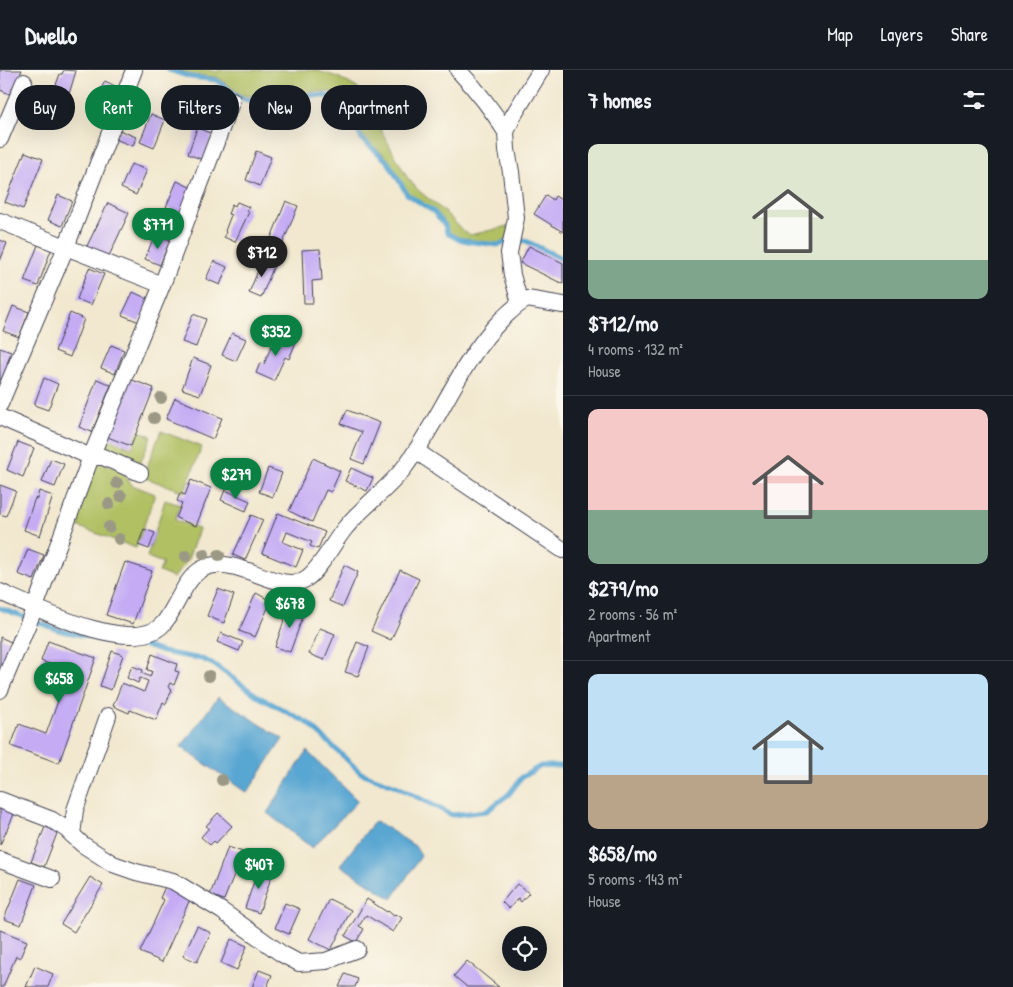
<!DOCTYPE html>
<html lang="en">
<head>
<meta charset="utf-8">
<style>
	:root { --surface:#171b24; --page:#242831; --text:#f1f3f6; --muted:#9ea1a6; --line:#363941; --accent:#0b8043 }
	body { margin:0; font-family:"Patrick Hand",sans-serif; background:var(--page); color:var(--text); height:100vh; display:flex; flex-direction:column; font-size:19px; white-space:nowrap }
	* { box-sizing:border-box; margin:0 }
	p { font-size:16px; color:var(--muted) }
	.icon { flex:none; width:28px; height:28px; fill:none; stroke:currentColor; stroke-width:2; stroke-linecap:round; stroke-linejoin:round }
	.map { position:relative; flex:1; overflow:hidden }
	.sheet { display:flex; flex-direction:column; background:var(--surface); width:450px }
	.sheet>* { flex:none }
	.banner { position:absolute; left:15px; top:15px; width:472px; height:45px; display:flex; gap:10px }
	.tools { position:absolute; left:502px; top:856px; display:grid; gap:10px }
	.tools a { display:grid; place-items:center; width:45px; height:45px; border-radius:50%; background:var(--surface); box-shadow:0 5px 20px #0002; font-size:25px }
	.price { position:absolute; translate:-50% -42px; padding:0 11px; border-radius:18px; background:var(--accent); color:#fff; font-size:16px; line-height:32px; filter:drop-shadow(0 1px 2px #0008) }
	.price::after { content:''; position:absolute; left:50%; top:30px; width:15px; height:11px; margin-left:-8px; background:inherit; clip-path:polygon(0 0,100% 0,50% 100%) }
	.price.selected { background:#222; color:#fff }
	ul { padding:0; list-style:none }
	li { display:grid; align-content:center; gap:10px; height:265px; padding:0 25px }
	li+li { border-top:1px solid var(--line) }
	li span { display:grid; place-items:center; height:155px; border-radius:10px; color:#555 }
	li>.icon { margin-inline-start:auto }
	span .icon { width:90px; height:90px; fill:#fffc; stroke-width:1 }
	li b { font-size:21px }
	h2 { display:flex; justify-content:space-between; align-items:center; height:60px; padding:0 25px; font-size:21px }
	.chip { padding:0 18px; border-radius:22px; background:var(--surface); box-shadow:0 5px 20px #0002; font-size:18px; line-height:45px }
	.chip.selected { background:var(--accent); color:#fff }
	header { display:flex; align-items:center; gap:30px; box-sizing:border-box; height:70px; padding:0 25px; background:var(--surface); border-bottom:1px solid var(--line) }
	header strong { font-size:24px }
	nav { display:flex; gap:28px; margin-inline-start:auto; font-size:18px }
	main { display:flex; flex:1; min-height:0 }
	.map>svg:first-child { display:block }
	.green { fill:#b0c062; stroke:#69714e }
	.water { fill:#59a6d2; stroke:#3e6486 }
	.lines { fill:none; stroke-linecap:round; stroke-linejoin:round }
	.stream { stroke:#59a6d2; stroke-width:5 }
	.building { fill:#c4abf4 }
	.minor-casing { stroke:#414051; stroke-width:18 }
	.minor { stroke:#fff; stroke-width:16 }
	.tree { fill:#9b9985 }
</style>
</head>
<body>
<header>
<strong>Dwello</strong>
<nav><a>Map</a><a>Layers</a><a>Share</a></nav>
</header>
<main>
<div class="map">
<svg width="563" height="917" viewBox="0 0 563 917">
	<rect width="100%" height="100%" fill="#fbf7ec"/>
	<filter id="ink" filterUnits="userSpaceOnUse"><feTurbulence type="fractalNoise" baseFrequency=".02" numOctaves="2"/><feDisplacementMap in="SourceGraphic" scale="10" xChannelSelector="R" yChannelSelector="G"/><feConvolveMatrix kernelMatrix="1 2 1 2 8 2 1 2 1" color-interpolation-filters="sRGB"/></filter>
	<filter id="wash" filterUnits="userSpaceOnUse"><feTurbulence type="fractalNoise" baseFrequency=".0096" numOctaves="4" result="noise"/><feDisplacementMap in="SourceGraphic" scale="20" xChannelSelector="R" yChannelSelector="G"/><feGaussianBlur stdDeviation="1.12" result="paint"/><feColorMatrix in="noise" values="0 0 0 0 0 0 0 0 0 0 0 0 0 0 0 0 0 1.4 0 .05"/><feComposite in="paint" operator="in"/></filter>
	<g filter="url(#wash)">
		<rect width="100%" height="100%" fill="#f2e8cf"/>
		<path class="green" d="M178 0H210L215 2 220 0H315L338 7 359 19 366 29 381 60 407 107 418 120 446 143 462 160 470 165 509 156V168L497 174 457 167 448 161C442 138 423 138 408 123 400 114 396 100 389 90 382 81 371 77 364 67 352 51 363 33 339 24 323 18 268 25 248 26L241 25 217 7 192 5Z
			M139 361 151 366 140 394 102 379 106 368 132 378Z
			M161 361 202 377 184 422 143 407Z
			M97 391 121 400 132 415 155 424 136 478 74 455Z
			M165 430 180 435 175 450 199 459 188 489 174 508 159 502 163 493 147 487Z"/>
		<path class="water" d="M218 627 283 669 247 723 181 677Z
			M307 681 358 731 312 778 267 743Z
			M374 752 381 754 415 776 421 786 392 829 340 795Z"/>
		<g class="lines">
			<path class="stream" d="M169 0 191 7 216 10 241 28 247 30 311 25 337 27 350 34 354 41 355 56 362 69 388 92 407 124 434 142 445 155 447 163 458 169 473 172 498 175 507 172
				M515 170 526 171 563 189
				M0 538 58 560 118 573 140 574 162 582 202 589 213 594 259 627 308 653 361 703 396 716 452 745 487 741 509 724 522 707 541 696H563"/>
		</g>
		<g id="blocks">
			<path class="building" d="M0 0H22L12 25 0 20Z
				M64 0 76 1 66 34 51 28 60 4H62Z
				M105 11 117 17 113 25 115 26 105 49 90 42Z
				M127 33 144 40 141 48 124 41Z
				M151 44 165 50 154 78 140 72Z
				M197 58 213 64 203 90 188 84Z
				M119 60 136 67 133 76 115 69Z
				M256 81 271 87 260 116 246 110Z
				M25 82 43 89 23 139 5 132Z
				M131 94 147 100 136 125 121 118Z
				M177 111 192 118 181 144 166 137Z
				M58 125 72 131 62 156 48 150Z
				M546 125 553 130 555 126 563 131V162L534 144Z
				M286 131 298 136 278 185 266 180Z
				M237 132 249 137 247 141 249 142 235 172 224 167 226 162 225 161 231 145 228 144 232 134 235 136Z
				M108 133 129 143 108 188 86 178Z
				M155 164 170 170 160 195 145 189Z
				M0 170 7 173 0 191Z
				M38 175 51 180 38 216 24 211Z
				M529 176 563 193V214L520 193Z
				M320 179 322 210 312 211 313 233H304L302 180Z
				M263 188 275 193 261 228 249 223Z
				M214 191 227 197 220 215 206 209Z
				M89 198 104 204 91 235 77 229Z
				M133 222 150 230 139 252 122 245Z
				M13 236 29 242 19 267 3 261Z
				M70 243 84 249 70 287 55 281Z
				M193 244 206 249 196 277 182 272Z
				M232 263 246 269 236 291 222 285Z
				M277 263 296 272 289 289 285 287 274 311 256 303 260 293 264 294Z
				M111 275 124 280 115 304 101 298Z
				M0 278 11 282 7 294H9L0 318Z
				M193 288 211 295 200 325 182 319Z
				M44 308 58 314 48 340 34 335Z
				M127 308 154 318 131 376 105 366Z
				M97 309 111 315 92 362 79 357Z
				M175 328 222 348 213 369 166 349Z
				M347 340 380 353 364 394 351 389 362 362 341 354Z
				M18 372 34 378 23 407 7 400Z
				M313 388 340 401 331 422 326 420 312 452 289 441Z
				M51 389 64 394 55 417 42 412Z
				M268 398 282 403 273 427 259 422Z
				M351 398 373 408 367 421 345 411Z
				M191 410 211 418 196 456 176 448 182 433 177 431 180 423 185 425Z
				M0 415 16 421 6 446 0 444Z
				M225 420 250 431 246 441 221 430Z
				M39 421 53 426 40 466 24 460 35 428 37 429Z
				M278 443 325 462 318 479 310 476 312 472 287 462 283 472 303 480 296 497 262 483Z
				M251 445 263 450 245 490 233 485Z
				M144 459 155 463 149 479 138 475Z
				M28 479 44 485 34 510 18 504Z
				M125 492 152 501 133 554 106 545Z
				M344 495 358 502 343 537 329 531Z
				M400 500 419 509 391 570 371 561Z
				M218 519 234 525 224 553 207 546Z
				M256 523 271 531 255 567 239 561Z
				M289 536 305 541 290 582 275 577Z
				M320 558 335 564 324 590 309 584Z
				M221 563 243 572 239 581 217 572Z
				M0 567 11 572 2 597 0 596Z
				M48 571 96 588 59 693 11 676 19 654 46 664 69 601 41 591Z
				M357 572 369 577 358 606 345 602Z
				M112 581 123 585 111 620 100 616Z
				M152 584 177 594 175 601 179 602 174 615 170 613 168 617 172 619 166 634 163 632 156 650 130 640 129 643 113 636 122 613 144 622 148 611 140 608 138 613 127 608 132 596 143 600 142 603 150 607 152 601 147 600Z
				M0 733 16 740 0 775Z
				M218 743 232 756 216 773 214 771 210 775 201 767 209 758 206 756Z
				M45 757 58 761 44 797 31 792Z
				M228 777 243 782 224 830 210 825Z
				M259 797 273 802 259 843 245 838Z
				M90 807 103 815 74 862 61 854Z
				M20 809 36 815 21 855 4 849Z
				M167 812 191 827 162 892 140 882 164 830 160 828Z
				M517 814 529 823 521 832 518 828 509 839 502 832Z
				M329 829 351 840 331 880 309 869Z
				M367 829 387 842 388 841 394 846 396 844 402 848 393 862 366 845 359 856 364 859 356 872 345 866Z
				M285 833 300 839 289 864 275 858Z
				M197 856 211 863 197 892 183 886Z
				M0 860 27 871 20 888 16 886 3 917H0Z
				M231 869 247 876 237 900 221 893Z
				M467 891 499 917H467L454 906Z
				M35 896 53 904 48 917H26Z
				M259 900 272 905 267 917H252Z
				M345 904 358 909 355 917H339Z"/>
		</g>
	</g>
	<g filter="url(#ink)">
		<use href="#blocks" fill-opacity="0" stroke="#414051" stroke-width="1"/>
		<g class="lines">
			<defs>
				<path id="minor" d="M458 0C476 19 492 39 506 62
					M0 69 24 12
					M0 151 162 215
					M520 233 512 205 509 183 516 148 511 102 507 80 506 62 513 46 541 0
					M0 334 66 177 134 0
					M0 347 91 387H103L140 403
					M416 381 563 480
					M0 522C34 537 133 587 163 554 176 539 184 509 202 499 236 481 280 528 307 508 321 498 334 471 346 457 363 436 387 420 404 398 440 351 459 293 501 250 510 242 517 234 527 229L563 235
					M0 620 35 537 91 387 162 215 232 30
					M0 730 52 750 66 759 82 774 113 794 136 802 173 811 222 841 282 884 299 893 326 891 357 879
					M72 765 75 740 108 646
					M0 790 52 809"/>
			</defs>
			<use href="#minor" class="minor-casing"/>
			<use href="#minor" class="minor"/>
		</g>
		<g class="tree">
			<circle cx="161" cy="328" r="6"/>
			<circle cx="154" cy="348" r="6"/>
			<circle cx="117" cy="413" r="6"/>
			<circle cx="121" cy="426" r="6"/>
			<circle cx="109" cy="434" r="6"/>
			<circle cx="109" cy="457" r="6"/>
			<circle cx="119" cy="469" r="6"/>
			<circle cx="204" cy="484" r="6"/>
			<circle cx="219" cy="485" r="6"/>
			<circle cx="186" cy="486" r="6"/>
			<circle cx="209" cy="606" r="6"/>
			<circle cx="222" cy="710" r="6"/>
		</g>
	</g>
</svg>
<div class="tools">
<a><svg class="icon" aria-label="locate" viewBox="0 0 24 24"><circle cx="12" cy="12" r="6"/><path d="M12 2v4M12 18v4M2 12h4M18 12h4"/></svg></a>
</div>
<b class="price" style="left:158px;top:180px">$771</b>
<b class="price selected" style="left:262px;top:208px">$712</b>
<b class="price" style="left:276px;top:287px">$352</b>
<b class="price" style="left:236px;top:430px">$279</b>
<b class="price" style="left:290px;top:559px">$678</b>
<b class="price" style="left:59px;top:634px">$658</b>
<b class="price" style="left:259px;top:820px">$407</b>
<div class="banner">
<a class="chip">Buy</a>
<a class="chip selected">Rent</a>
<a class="chip">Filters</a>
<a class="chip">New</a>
<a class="chip">Apartment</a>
</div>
</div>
<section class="sheet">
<h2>7 homes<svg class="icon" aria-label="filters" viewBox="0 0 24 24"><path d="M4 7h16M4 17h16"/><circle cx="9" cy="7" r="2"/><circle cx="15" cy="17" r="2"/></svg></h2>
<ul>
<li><span style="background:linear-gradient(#dfe7d0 75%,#7fa58c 0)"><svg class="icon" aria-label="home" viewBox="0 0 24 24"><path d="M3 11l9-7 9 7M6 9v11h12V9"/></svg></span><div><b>$712/mo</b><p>4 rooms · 132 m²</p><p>House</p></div></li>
<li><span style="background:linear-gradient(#f6c9c9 65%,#7fa58c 0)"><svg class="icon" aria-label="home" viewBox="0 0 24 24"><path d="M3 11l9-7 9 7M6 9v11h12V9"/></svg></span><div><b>$279/mo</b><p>2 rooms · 56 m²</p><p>Apartment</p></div></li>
<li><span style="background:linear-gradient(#bfe0f5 65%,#b9a48a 0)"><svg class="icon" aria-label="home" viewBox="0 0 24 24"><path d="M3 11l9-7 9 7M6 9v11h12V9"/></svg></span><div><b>$658/mo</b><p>5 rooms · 143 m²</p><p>House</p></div></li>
</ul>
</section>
</main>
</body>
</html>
